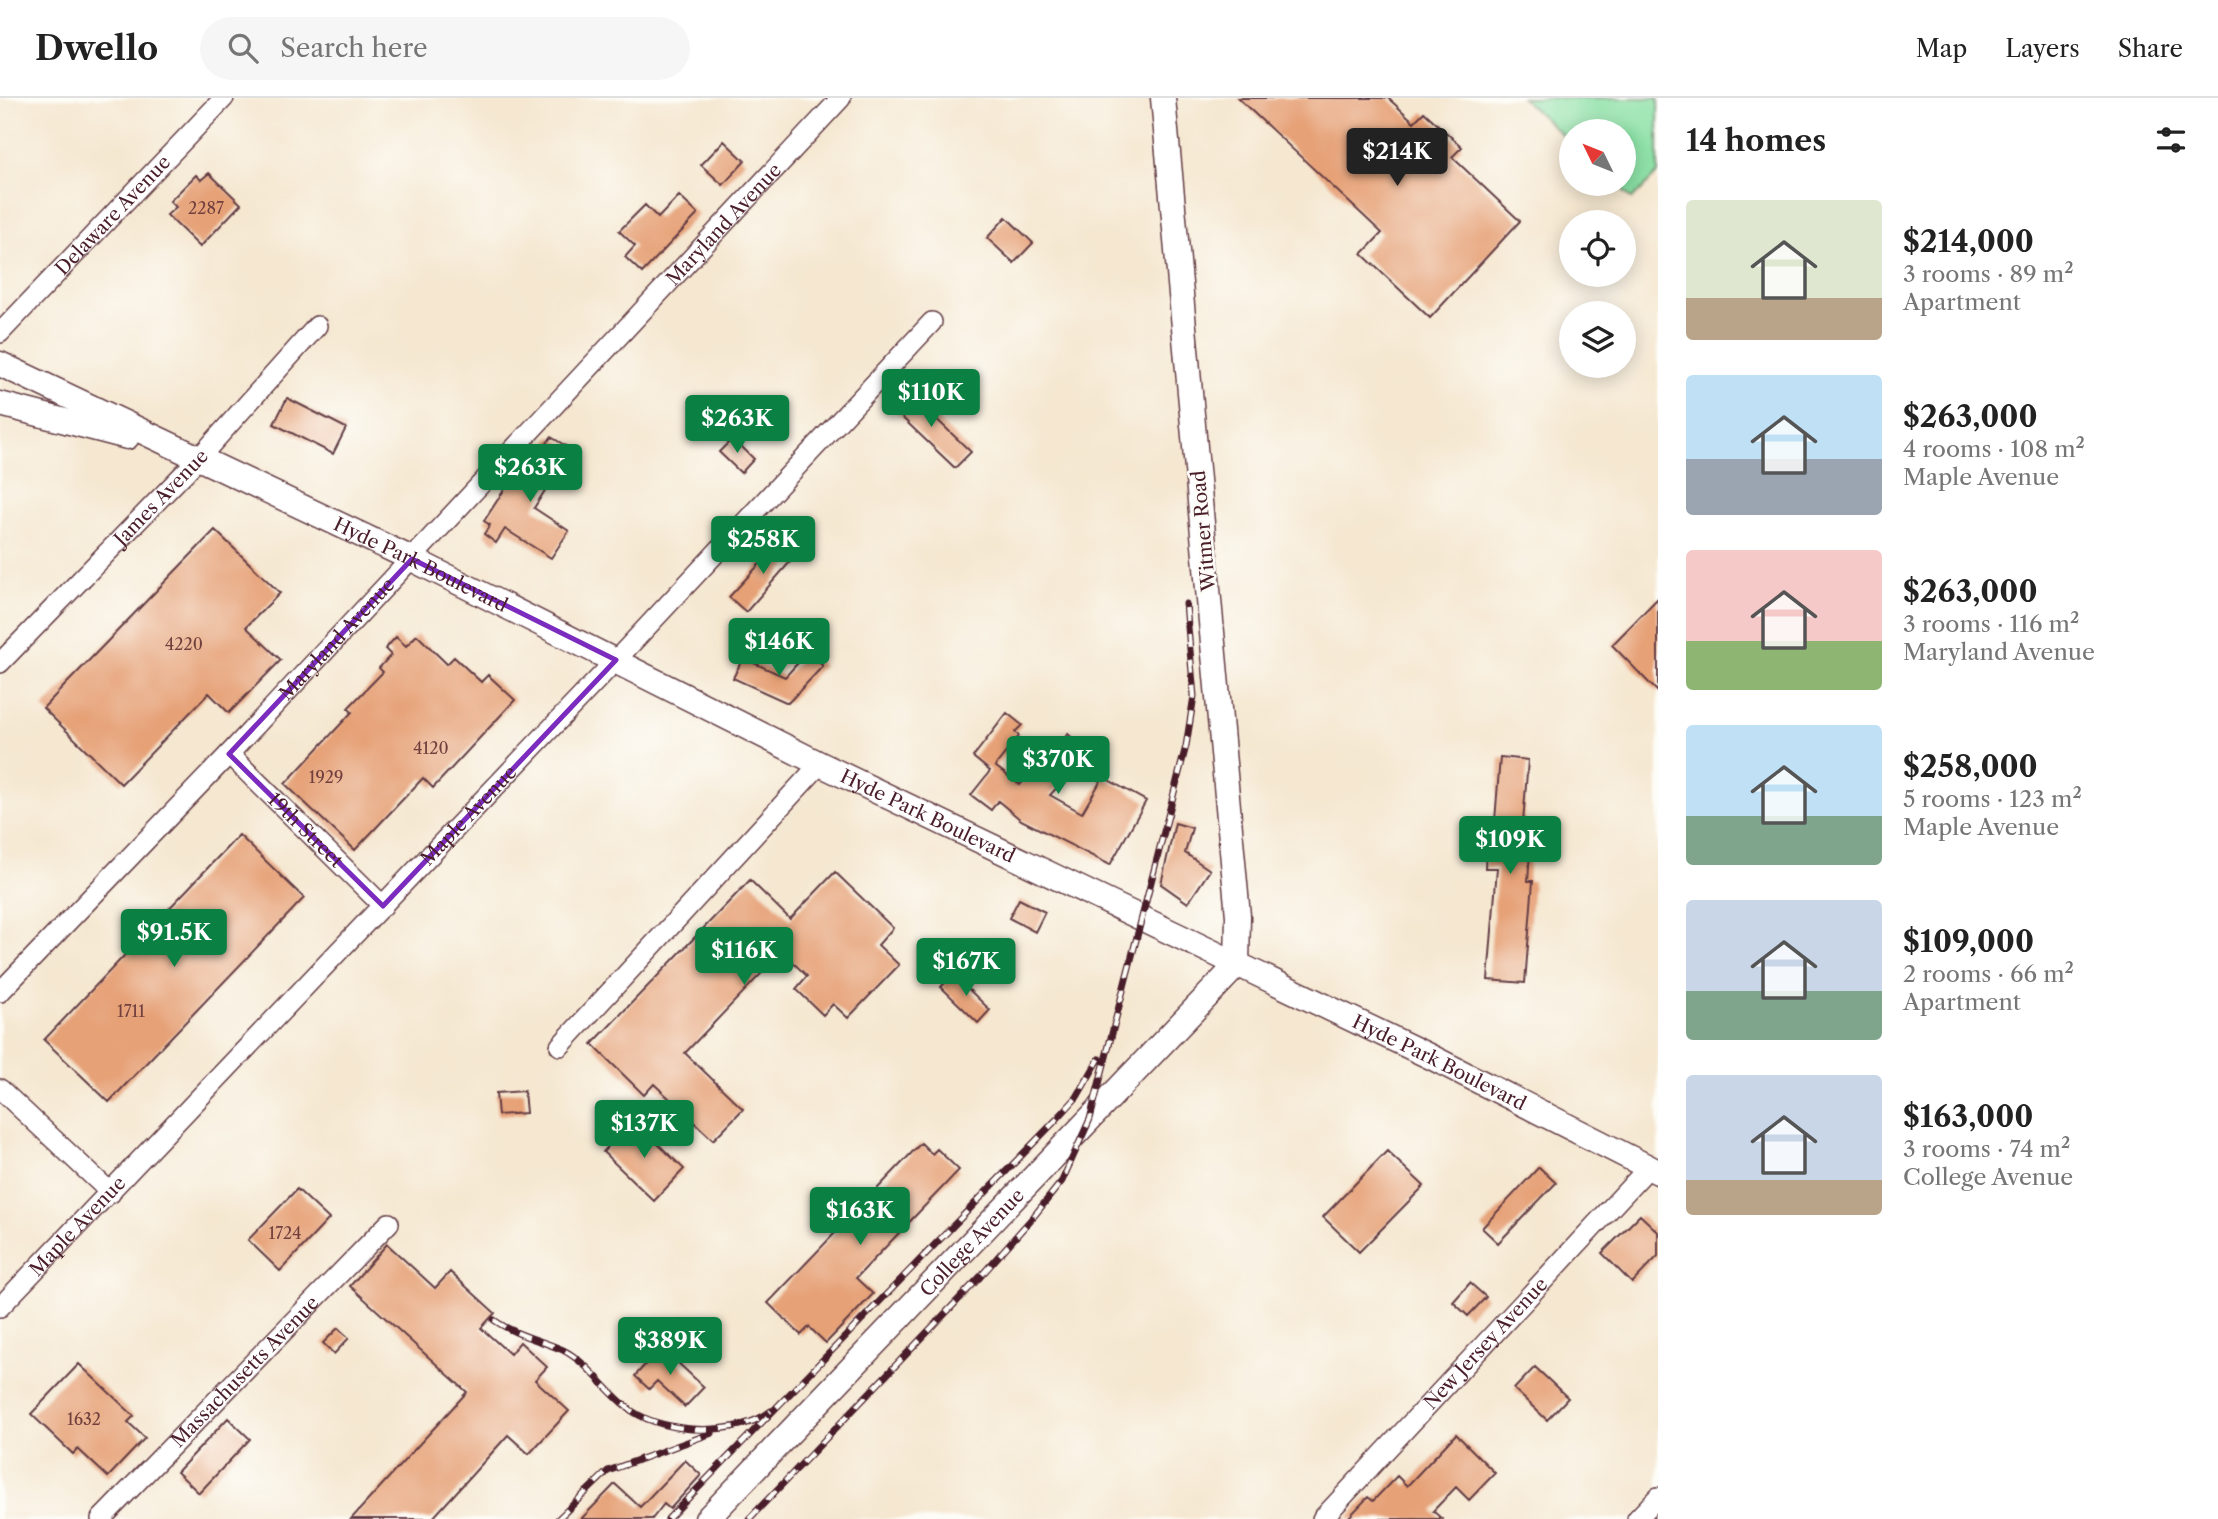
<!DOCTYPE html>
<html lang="en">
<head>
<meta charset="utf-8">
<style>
	:root { --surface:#fff; --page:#f6f6f6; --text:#222; --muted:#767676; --line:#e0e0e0; --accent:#0b8043 }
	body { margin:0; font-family:"Libre Caslon Text",serif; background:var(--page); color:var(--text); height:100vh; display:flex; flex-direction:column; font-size:26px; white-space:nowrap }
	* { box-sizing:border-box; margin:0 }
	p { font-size:23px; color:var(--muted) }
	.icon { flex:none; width:38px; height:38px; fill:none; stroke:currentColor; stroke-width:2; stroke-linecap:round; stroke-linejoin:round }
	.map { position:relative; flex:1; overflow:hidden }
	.side { display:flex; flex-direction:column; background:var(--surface); width:560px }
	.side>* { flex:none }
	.needle { width:46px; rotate:313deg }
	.buttons { position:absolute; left:1559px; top:21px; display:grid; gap:14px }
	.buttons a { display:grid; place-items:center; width:77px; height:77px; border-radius:50%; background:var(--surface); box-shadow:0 4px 18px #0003; font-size:35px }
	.price { position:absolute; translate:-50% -60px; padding:0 16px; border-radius:7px; background:var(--accent); color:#fff; font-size:23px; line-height:46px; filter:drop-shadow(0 2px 4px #0008) }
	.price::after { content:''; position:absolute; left:50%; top:42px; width:21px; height:16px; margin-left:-10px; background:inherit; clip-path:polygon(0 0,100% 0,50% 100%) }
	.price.active { background:#222; color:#fff }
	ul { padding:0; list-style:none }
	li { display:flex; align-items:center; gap:21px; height:175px; padding:0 28px }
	li span { display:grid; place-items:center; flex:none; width:196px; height:140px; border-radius:7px; color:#555 }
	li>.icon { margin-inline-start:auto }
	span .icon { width:84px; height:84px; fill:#fffc; stroke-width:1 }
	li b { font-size:30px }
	h2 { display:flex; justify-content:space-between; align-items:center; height:84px; padding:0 28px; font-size:30px }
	header { display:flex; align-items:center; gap:42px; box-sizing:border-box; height:98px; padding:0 35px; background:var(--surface); border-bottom:2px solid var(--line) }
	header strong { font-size:33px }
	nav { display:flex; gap:38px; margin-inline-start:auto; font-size:24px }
	.search { width:490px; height:63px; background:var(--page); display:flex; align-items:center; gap:18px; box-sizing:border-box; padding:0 24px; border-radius:38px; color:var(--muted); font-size:26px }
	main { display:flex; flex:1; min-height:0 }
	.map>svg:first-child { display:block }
	.green { fill:#89e0a4; stroke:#6a8068; stroke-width:2 }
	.building { fill:#e6a177 }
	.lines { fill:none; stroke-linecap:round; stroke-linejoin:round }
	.minor-casing { stroke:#643d44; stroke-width:22 }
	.major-casing { stroke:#643d44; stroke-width:27 }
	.minor { stroke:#fff; stroke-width:19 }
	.major { stroke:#fff; stroke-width:24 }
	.rail-casing { stroke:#4a1f2b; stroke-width:7 }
	.rail { stroke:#fdfcf7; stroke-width:4.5; stroke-dasharray:13; stroke-linecap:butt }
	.marked { fill:none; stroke:#7b2cbf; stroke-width:5; stroke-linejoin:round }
	.labels { text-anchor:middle; stroke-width:5; stroke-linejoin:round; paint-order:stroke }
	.number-label { font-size:16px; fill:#71403e }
	.street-label { font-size:19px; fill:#4a1f2b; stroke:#fdfcf7 }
</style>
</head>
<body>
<header>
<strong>Dwello</strong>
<div class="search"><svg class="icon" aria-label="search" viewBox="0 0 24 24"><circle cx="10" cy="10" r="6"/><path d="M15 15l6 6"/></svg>Search here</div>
<nav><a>Map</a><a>Layers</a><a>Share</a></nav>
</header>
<main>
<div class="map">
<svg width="1658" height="1421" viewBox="0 0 1658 1421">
	<rect width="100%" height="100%" fill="#fdfcf7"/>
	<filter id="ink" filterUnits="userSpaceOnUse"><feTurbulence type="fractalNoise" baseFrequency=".0143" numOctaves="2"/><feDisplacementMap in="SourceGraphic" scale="14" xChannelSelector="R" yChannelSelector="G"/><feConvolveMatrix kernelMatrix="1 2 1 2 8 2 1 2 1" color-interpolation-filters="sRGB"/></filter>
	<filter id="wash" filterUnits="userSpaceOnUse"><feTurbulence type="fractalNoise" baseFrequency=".00686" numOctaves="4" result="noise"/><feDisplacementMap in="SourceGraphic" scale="28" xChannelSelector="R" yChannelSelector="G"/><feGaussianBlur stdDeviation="1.57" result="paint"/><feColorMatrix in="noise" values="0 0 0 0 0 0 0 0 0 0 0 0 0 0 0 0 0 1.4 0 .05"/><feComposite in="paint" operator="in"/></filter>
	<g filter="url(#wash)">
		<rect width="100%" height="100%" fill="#f5e7d0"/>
		<path class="green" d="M1522 0H1658V75L1632 101 1616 86H1624V33H1572L1571 45Z"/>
		<g id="blocks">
			<path class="building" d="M1238 0H1388L1414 24 1424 14 1462 49 1452 59 1520 123 1430 220 1362 156 1382 135Z
				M724 43 745 63 723 87 701 67Z
				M209 75 241 106 200 149 167 117 176 109 170 103 196 77 201 82Z
				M679 98 698 116 642 175 625 159 635 148 619 133 645 107 658 120Z
				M1006 119 1033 145 1014 165 987 140Z
				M906 292 971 354 955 370 890 308Z
				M287 300 346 330 333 356 274 326Z
				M551 339 571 351 534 410 569 433 551 460 505 431 496 445 484 436 490 427 484 423 508 386 512 389 521 376 525 378Z
				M733 340 754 361 741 375 719 354Z
				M215 432 280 495 246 529 281 562 229 615 209 595 121 686 43 610Z
				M782 442 797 456 746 514 729 499Z
				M1658 500V594L1612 547Z
				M417 537 447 566 454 559 481 584 488 577 515 602 433 690 423 680 355 752 285 686 352 614 348 610 383 574 379 570 391 557 385 551 396 539 406 548Z
				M808 554 823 568 788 605 733 580 743 560 785 579Z
				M1007 615 1022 627 1015 634 1019 638 995 668 1020 687 1068 636 1089 655 1050 697 1082 715 1103 679 1146 703 1110 767 1021 722 998 703 991 712 971 697 990 673 973 659Z
				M1500 659 1528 662 1522 737 1531 738 1528 783H1533L1525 885 1488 882 1497 770H1485L1487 735 1494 736Z
				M1175 725 1192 730 1185 755 1210 772 1188 805 1161 786Z
				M239 737 304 800 109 1004 44 942Z
				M835 774 893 830 878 847 899 867 848 920 833 906 823 917 796 891 807 878 782 854 685 955 743 1011 713 1042 654 986 644 997 592 946 750 782 790 821Z
				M1019 801 1045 814 1035 834 1009 820Z
				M953 876 990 912 978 925 941 889Z
				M524 993 526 1015 498 1017 496 995Z
				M633 1022 684 1071 654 1103 603 1054Z
				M921 1045 932 1056 937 1051 959 1072 856 1180 873 1196 826 1245 809 1229 801 1237 768 1205Z
				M1387 1053 1424 1088 1359 1154 1323 1119Z
				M1539 1069 1556 1085 1498 1145 1482 1130Z
				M297 1091 329 1121 280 1173 248 1142Z
				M1640 1117 1658 1134V1158L1632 1185 1602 1155Z
				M387 1146 435 1190 450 1174 495 1215 481 1230 510 1256 520 1244 547 1269 535 1282 569 1313 529 1356 508 1337 432 1421H351L467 1294 350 1188Z
				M1470 1185 1486 1199 1468 1218 1453 1204Z
				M338 1230 349 1240 334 1256 323 1245Z
				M661 1249 704 1289 685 1309 657 1283 649 1291 635 1278Z
				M79 1266 134 1318 128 1324 145 1340 108 1379 78 1351 73 1356 31 1316Z
				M1535 1269 1568 1300 1547 1322 1514 1291Z
				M228 1320 250 1341 199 1395 177 1374Z
				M1456 1336 1495 1375 1469 1402 1456 1389 1433 1413 1442 1421H1347L1368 1399 1373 1403 1397 1378 1407 1388Z
				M685 1362 701 1377 670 1411 664 1406 652 1421H581L615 1386 640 1409Z"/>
		</g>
	</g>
	<g filter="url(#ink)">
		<use href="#blocks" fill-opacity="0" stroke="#643d44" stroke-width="2"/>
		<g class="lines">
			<defs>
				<g id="minor">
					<path id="s1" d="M0 235 224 0"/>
					<path id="s2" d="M0 565 199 360 317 228"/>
					<path id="s3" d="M229 656 383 808"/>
					<path id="s4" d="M0 894 229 656 841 0"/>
					<path d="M560 948 820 666"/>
					<path d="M0 991 111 1095"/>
					<path id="s5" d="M0 1209 616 562 932 224"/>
					<path id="s6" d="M101 1421 389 1125"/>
					<path id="s7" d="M1322 1421 1649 1069"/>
					<path d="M1637 1421 1658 1399"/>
				</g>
				<g id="major">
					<path id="s8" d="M0 266 412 461 820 666 1433 960 1658 1074"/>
					<path d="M0 306 127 339"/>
					<path id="s9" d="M707 1421 1237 867 1238 818 1163 0"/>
				</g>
			</defs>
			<use href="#minor" class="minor-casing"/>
			<use href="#major" class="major-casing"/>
			<use href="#minor" class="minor"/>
			<use href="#major" class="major"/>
			<defs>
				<path id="rail" d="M494 1222C515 1237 540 1242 563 1252 589 1265 608 1296 632 1313 666 1336 738 1339 771 1313
					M558 1421 608 1373 712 1335
					M668 1421 1057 1021 1077 999 1099 961
					M749 1421 980 1179 1034 1118 1062 1083 1090 1021 1186 648 1194 598 1186 506"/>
			</defs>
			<use href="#rail" class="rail-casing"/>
			<use href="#rail" class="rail"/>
		</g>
	</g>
	<path class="marked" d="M412 461 616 562 383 808 229 656Z"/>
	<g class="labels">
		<g class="number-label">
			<text x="206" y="116">2287</text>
			<text x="184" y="552">4220</text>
			<text x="431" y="656">4120</text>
			<text x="326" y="685">1929</text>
			<text x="131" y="919">1711</text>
			<text x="285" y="1141">1724</text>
			<text x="84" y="1327">1632</text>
		</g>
		<g class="street-label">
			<text dy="7" stroke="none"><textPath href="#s1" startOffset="163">Delaware Avenue</textPath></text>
			<text dy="7" stroke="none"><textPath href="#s4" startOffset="1055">Maryland Avenue</textPath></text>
			<text dy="7" stroke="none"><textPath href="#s2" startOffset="231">James Avenue</textPath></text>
			<text transform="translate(1203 433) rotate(-95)" y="7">Witmer Road</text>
			<text dy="7" stroke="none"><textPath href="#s8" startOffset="466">Hyde Park Boulevard</textPath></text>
			<text dy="7" stroke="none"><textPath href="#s4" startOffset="488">Maryland Avenue</textPath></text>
			<text dy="7" stroke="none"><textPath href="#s8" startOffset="1032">Hyde Park Boulevard</textPath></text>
			<text dy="7" stroke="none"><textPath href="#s5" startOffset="679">Maple Avenue</textPath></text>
			<text dy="7" stroke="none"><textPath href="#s3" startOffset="108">19th Street</textPath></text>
			<text dy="7" stroke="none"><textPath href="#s8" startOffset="1600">Hyde Park Boulevard</textPath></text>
			<text dy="7" stroke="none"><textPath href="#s5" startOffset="112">Maple Avenue</textPath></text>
			<text dy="7" stroke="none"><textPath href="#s9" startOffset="383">College Avenue</textPath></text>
			<text dy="7" stroke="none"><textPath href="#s7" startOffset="240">New Jersey Avenue</textPath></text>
			<text dy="7" stroke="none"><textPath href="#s6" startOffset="206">Massachusetts Avenue</textPath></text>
		</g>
	</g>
</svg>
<div class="buttons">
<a><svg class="needle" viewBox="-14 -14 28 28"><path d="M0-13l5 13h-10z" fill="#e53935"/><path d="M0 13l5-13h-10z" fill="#767676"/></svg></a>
<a><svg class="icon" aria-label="locate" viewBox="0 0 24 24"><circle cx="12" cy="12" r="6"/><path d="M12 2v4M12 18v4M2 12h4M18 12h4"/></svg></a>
<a><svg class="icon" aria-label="layers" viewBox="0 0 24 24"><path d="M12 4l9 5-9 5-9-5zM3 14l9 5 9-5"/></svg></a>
</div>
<b class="price active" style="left:1397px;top:90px">$214K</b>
<b class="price" style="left:931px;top:331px">$110K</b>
<b class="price" style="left:737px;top:357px">$263K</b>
<b class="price" style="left:530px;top:406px">$263K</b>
<b class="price" style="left:763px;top:478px">$258K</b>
<b class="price" style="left:779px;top:580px">$146K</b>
<b class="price" style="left:1058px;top:698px">$370K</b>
<b class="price" style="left:1510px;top:778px">$109K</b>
<b class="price" style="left:174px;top:871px">$91.5K</b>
<b class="price" style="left:744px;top:889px">$116K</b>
<b class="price" style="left:966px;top:900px">$167K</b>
<b class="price" style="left:644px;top:1062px">$137K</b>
<b class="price" style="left:860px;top:1149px">$163K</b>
<b class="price" style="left:670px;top:1279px">$389K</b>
</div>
<section class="side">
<h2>14 homes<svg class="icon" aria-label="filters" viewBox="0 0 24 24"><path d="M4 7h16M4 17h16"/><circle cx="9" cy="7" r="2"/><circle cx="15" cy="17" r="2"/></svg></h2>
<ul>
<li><span style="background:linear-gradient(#dfe7d0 70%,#b9a48a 0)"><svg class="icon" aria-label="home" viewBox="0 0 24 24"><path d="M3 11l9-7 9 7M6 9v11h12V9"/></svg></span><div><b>$214,000</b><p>3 rooms · 89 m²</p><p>Apartment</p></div></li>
<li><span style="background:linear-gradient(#bfe0f5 60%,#9aa5b1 0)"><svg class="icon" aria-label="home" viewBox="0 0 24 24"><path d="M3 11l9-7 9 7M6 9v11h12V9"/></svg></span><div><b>$263,000</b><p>4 rooms · 108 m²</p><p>Maple Avenue</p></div></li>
<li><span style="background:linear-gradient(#f6c9c9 65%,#8fb573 0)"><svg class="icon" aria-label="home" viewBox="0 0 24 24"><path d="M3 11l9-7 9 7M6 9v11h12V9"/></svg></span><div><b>$263,000</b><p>3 rooms · 116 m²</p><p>Maryland Avenue</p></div></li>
<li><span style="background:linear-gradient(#bfe0f5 65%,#7fa58c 0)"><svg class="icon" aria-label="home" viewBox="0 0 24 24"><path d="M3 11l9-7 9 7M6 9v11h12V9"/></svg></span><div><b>$258,000</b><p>5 rooms · 123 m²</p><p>Maple Avenue</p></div></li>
<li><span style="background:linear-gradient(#c9d6e8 65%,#7fa58c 0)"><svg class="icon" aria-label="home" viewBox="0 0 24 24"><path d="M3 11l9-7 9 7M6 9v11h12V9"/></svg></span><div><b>$109,000</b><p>2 rooms · 66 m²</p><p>Apartment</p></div></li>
<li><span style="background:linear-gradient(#c9d6e8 75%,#b9a48a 0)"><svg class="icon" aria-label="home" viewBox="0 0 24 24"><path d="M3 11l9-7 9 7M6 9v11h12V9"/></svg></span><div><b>$163,000</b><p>3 rooms · 74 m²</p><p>College Avenue</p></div></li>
</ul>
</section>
</main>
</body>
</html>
